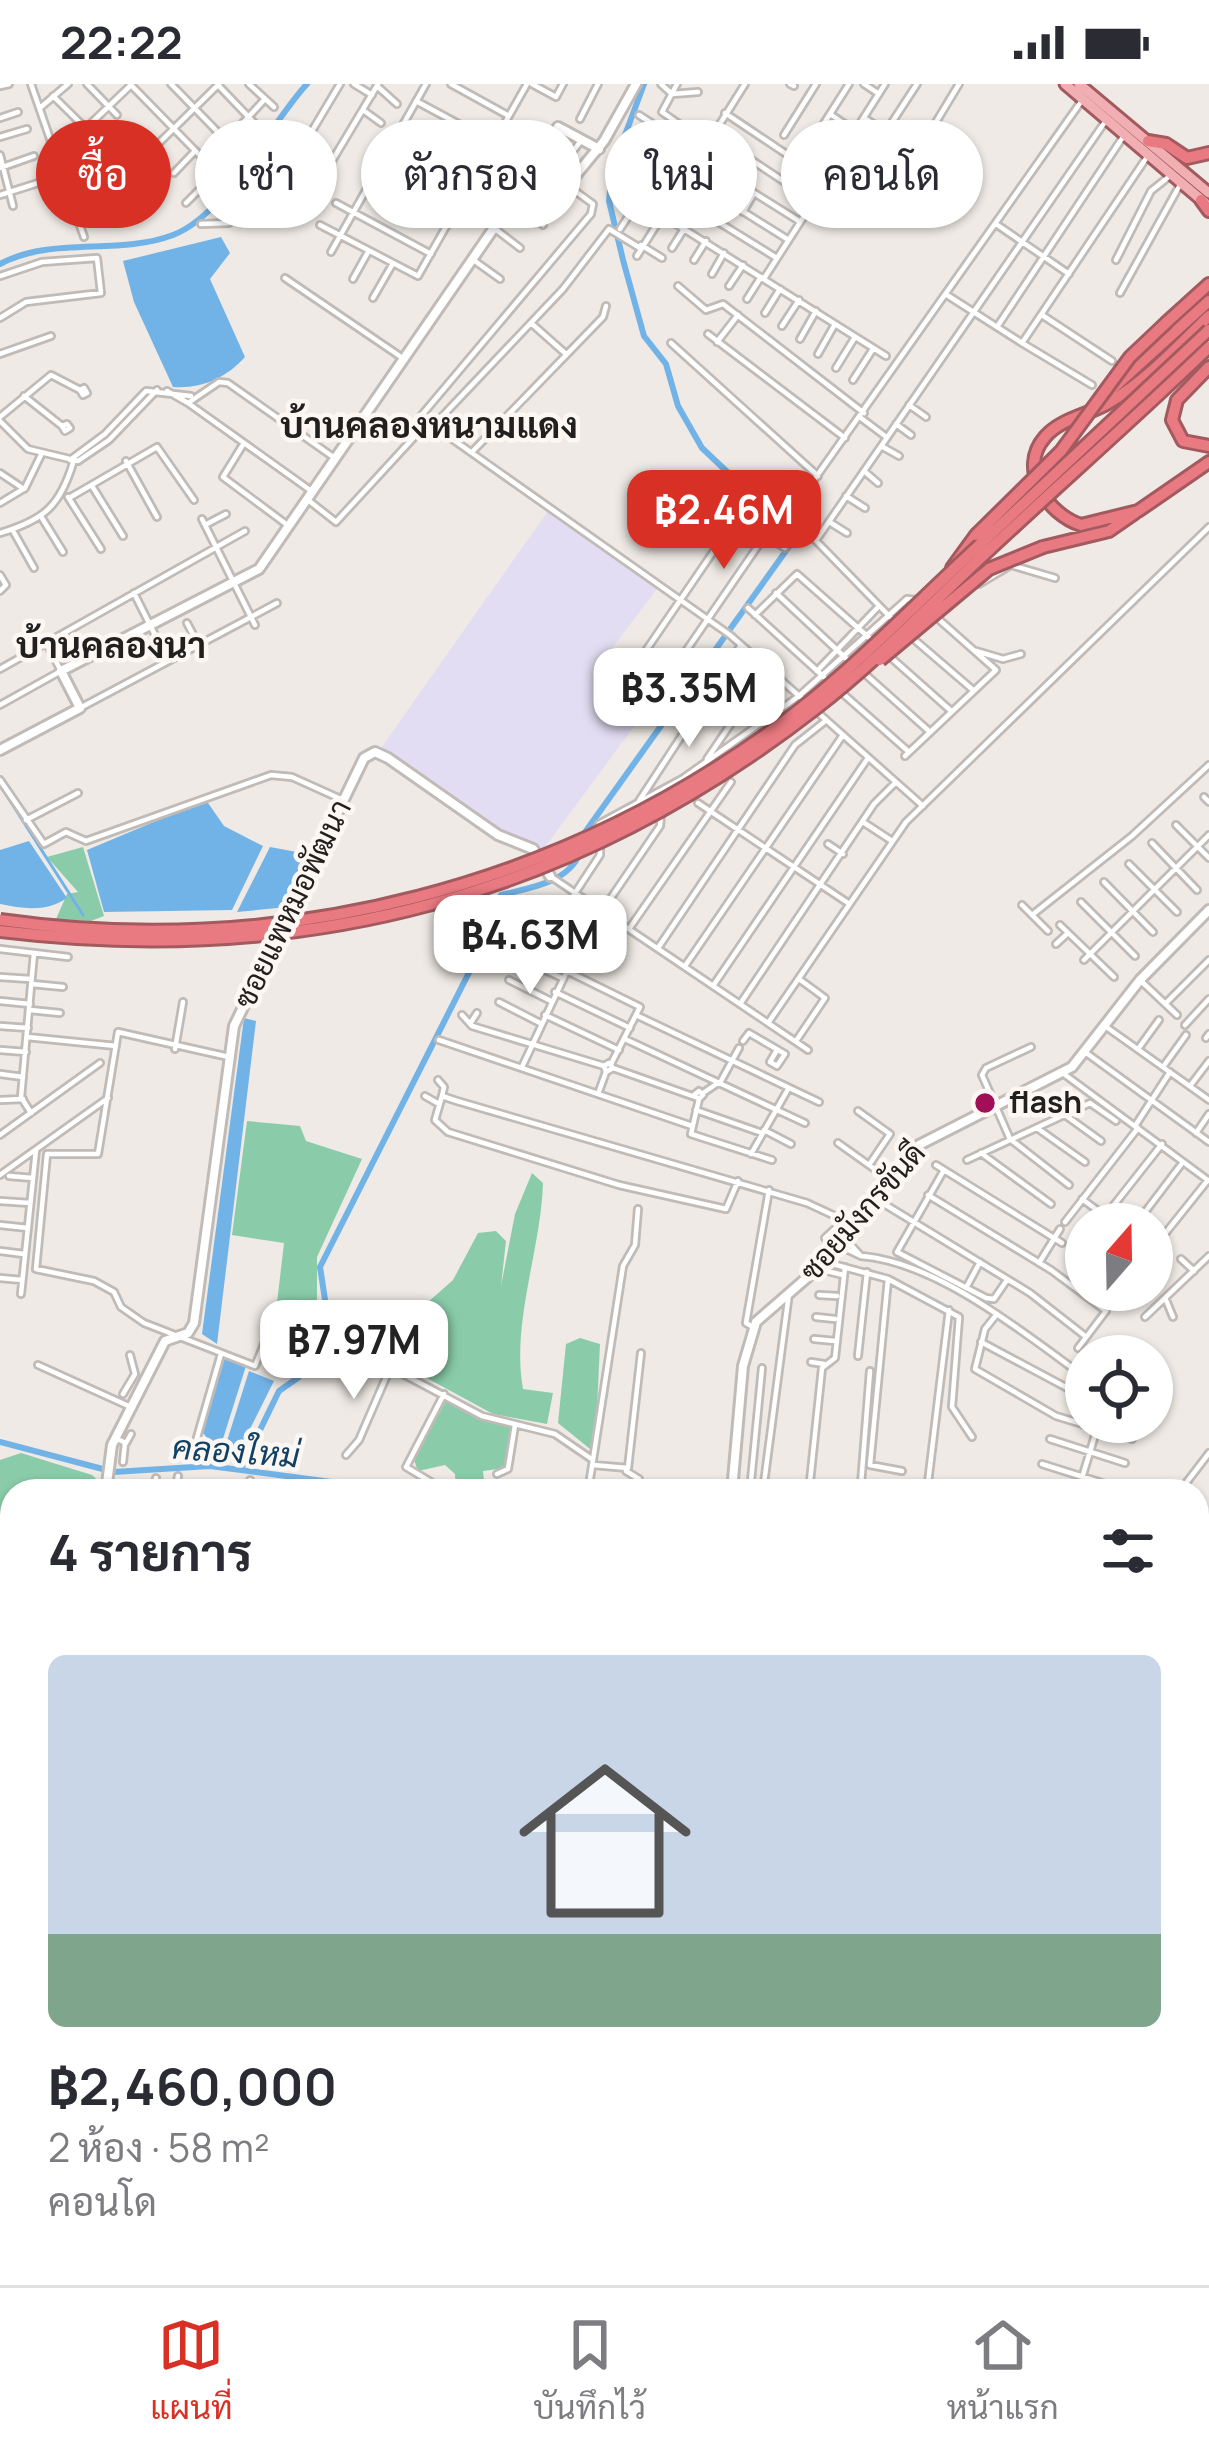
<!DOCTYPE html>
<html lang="th">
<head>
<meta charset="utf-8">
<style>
	:root { --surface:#fff; --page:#f7f7f7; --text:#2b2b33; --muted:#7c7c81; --line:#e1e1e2; --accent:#d93025 }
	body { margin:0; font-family:Manrope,Sarabun,sans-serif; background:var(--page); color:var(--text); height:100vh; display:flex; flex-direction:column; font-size:45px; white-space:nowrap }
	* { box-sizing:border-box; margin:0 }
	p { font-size:39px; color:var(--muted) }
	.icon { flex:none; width:66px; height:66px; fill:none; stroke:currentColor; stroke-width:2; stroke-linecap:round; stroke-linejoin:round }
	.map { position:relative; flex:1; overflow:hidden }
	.details { position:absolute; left:0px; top:1395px; width:1209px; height:807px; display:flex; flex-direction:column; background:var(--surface); border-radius:36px 36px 0 0; box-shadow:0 3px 9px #0004 }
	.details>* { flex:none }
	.top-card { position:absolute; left:36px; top:36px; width:1137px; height:108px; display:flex; gap:24px }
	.needle { width:78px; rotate:20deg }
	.buttons { position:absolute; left:1065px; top:1119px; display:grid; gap:24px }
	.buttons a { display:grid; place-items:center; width:108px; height:108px; border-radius:50%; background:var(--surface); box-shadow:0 3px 9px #0004; font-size:60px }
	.price { position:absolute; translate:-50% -102px; padding:0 27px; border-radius:24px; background:#fff; color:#222; font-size:39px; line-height:78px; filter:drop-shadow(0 3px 6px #0008) }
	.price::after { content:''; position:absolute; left:50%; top:72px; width:36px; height:27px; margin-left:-18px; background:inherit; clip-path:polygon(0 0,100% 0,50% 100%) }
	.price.selected { background:var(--accent); color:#fff }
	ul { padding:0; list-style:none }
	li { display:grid; align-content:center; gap:24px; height:636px; padding:0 48px }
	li+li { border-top:3px solid var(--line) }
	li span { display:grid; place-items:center; height:372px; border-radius:18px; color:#555 }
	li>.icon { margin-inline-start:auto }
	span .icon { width:216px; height:216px; fill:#fffc; stroke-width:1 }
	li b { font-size:51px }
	h2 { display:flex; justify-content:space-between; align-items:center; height:144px; padding:0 48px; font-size:51px }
	.chip { padding:0 42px; border-radius:54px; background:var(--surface); box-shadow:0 3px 9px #0004; font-size:42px; line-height:108px }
	.chip.selected { background:var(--accent); color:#fff }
	.status { display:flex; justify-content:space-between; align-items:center; height:84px; padding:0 60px; background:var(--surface); direction:ltr }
	.status svg { height:33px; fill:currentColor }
	.dock { display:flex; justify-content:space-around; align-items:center; height:168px; border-top:3px solid var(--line); background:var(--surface); font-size:33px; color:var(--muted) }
	.dock a { display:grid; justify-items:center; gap:6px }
	.dock .selected { color:var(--accent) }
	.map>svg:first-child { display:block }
	.commercial { fill:#e3ddf3 }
	.green { fill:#8acca9 }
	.water { fill:#72b3e7 }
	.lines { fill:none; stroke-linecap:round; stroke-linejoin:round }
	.stream { stroke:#72b3e7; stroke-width:3 }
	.canal { stroke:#72b3e7; stroke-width:6 }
	.river { stroke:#72b3e7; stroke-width:9 }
	.street-casing { stroke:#c1bbb7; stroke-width:10 }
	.secondary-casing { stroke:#c1bbb7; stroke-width:14 }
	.primary-casing { stroke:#a35a5f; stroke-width:15 }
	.highway-casing { stroke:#a35a5f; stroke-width:16 }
	.street { stroke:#fff; stroke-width:4.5 }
	.secondary { stroke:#fff; stroke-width:8 }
	.primary { stroke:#f2afb3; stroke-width:9 }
	.highway { stroke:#e97a81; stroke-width:10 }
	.highway-bridge-casing { stroke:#a35a5f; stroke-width:16; stroke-linecap:butt }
	.highway-bridge { stroke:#e97a81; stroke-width:10 }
	.poi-dot { fill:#a11057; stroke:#fdf7f3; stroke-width:4.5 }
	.labels { text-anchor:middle; stroke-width:9; stroke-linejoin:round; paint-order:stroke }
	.street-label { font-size:30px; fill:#22201f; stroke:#fdf7f3 }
	.poi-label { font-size:30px; font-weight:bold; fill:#22201f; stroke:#fdf7f3; text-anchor:start }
	.water-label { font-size:33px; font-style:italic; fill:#114265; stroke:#fdf7f3 }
	.quarter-label { font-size:36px; font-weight:bold; fill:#22201f; stroke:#fdf7f3 }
</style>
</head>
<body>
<div class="status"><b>22:22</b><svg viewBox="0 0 49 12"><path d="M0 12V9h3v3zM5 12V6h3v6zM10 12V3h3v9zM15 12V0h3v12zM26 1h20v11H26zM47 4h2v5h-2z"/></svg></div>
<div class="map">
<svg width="1209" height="2201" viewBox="0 0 1209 2201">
	<rect width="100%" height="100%" fill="#efeae5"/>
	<path class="commercial" d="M550 424 660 501 597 584 647 625 539 771 381 664Z"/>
	<path class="green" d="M83 763 104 832 91 837 56 835 67 810 78 808 47 773Z
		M247 1037 300 1042 306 1057 362 1075 317 1173V1229L307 1244 275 1236 284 1159 232 1151Z
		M532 1089 543 1099C541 1166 511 1239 523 1305L553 1309 547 1340 493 1330 425 1293 438 1259 421 1251 413 1254 418 1227 453 1196 478 1149 496 1147 506 1157 501 1202 515 1130Z
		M580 1254 600 1260 595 1369 558 1339 566 1260Z
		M447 1315 472 1332 511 1341 505 1384 483 1387 485 1407H456L455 1390 445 1381 418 1387 414 1376Z
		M21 1369 92 1391 104 1402 103 1407H12V1525H0V1376Z"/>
	<path class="water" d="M221 153 230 169 210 195 245 273C226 294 202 305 173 303L134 218 123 177Z
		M206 716 224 742 263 762 232 826 104 828 87 766Z
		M29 757 67 814C47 828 24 825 0 820V766Z
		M270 763 297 768 309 777 288 823 237 828Z
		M244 934 256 937 217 1260 202 1250Z
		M224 1275 246 1282 221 1361 214 1362 202 1348Z
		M249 1287 274 1297 237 1371 227 1367V1357Z"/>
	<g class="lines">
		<path class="stream" d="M0 701 83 831"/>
		<path class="canal" d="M0 180C52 152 118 172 173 151 226 131 268 42 307 0
			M583 751 793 457C790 436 772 425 752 421L739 399 702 364 678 322 666 280 644 252 623 176 609 117 612 86 644 0
			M0 1358 114 1388 210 1382 400 1407
			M241 1385 279 1307 299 1293 326 1222 320 1183 487 853 501 811C529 804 568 799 580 769
			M1197 1516 1209 1522
			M217 2190 247 2201
			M160 2201 164 2190"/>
		<path class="river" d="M0 1980 12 1989
			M606 2190 610 2201"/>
		<defs>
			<path id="street" d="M31 0 84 153
				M87 0 117 31
				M130 0 223 95
				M171 0 242 73
				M249 0 274 23
				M354 0 372 11
				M451 0 509 32
				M532 0 556 13 563 0
				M661 0 672 10 698 8
				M677 0 662 28 705 58
				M790 0 794 2
				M864 0 879 10
				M0 2 9 0
				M219 2 261 46
				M377 2 397 20
				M53 12 122 80 139 122 104 133
				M416 17 494 59
				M41 23 68 0
				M363 26 381 39
				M725 29 825 96
				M830 30 855 47
				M639 31 699 70
				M0 34 18 28
				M864 34 880 44
				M580 35 598 0
				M85 45 131 1
				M401 45 478 87
				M712 50 812 116
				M784 51 816 0
				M0 53 27 45
				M634 54 684 88
				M228 55 265 15
				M158 60 219 0
				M807 66 849 0
				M0 71 13 122
				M56 71 93 52
				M384 73 462 115
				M697 73 799 137
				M835 79 885 0
				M280 83 306 57 340 0
				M0 84 34 72
				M558 87 580 58
				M174 89 195 67
				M859 89 917 0
				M685 91 787 155
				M529 93 564 119
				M369 101 447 142
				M71 107 109 88
				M673 110 775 173
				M0 111 38 99
				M892 111 959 0
				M512 118 543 141
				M186 119 216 89
				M336 119 431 170
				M634 124 654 137
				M743 128 754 109
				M660 130 886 272
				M201 140 229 139 260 121 279 132 329 82 378 0
				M996 140 1069 190
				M320 141 418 192 527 0
				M494 144 520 164
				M620 145 666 75
				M641 161 662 174
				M672 164 684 145
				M331 168 426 0
				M637 172 745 0
				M472 175 500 195
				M694 176 706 157
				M1116 176 1151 107 1171 91
				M712 190 724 169
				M0 192 42 178 97 174 101 209 26 218 0 234
				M765 193 833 87
				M285 194 404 275
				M353 195 368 168
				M678 202 706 226 723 220 864 329
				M729 202 743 181
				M1120 209 1181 99
				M947 211 1022 259 1149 70
				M373 214 392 181
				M747 215 761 193
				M765 229 780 205
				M1042 231 1112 277
				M531 239 566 270
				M782 242 799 216
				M997 243 1123 53
				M708 250 845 354
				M800 255 816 227
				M717 258 738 231
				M671 259 818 392
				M1022 259 1092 301
				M0 270 51 252
				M818 270 835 240
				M836 284 855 253
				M853 296 873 265
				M84 304 87 309 83 311 80 306Z
				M167 307 188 319 219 298 228 299 336 375
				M24 312 62 342
				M188 319 310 406
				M909 321 926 333
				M421 332 591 130 593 120 571 104V97
				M0 333 51 291 80 306
				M861 334 885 352
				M0 337 28 365 78 377 109 356 157 306
				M67 340 70 344 65 347 62 342Z
				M896 340 911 351
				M434 341 563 205 609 145 640 164
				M244 359 223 393 286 440
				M883 363 899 372
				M472 368 603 233 606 222
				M70 376 105 350 146 307 191 312
				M126 377 157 433
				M864 387 878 399
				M0 389 24 405
				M92 402 123 452
				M846 412 865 424
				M68 413 101 465
				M69 414 157 363 194 416
				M308 416 336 438 428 338 730 551 807 619
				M0 419 25 404 41 371
				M42 434 63 468
				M831 439 847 449
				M205 441 226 430
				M12 445 34 484
				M0 449C44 436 60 422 73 379
				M817 455 1107 35
				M0 491 6 501 0 507
				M979 500 1011 481 1055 494
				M134 509 168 577
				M776 509 851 579
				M748 524 824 593
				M755 531 797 490 874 558
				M187 539 198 560
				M896 539 790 430 1083 15
				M255 541 251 533 277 519
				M909 551 973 606
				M976 567 1003 575 1021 570
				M887 570 950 626
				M0 585 245 447
				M817 587 879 522
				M865 590 930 648
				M662 603 638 588 636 581 737 433 785 464
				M841 608 909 668
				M651 618 775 437
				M0 621 61 587 46 558
				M80 624 251 533 202 435
				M815 626 923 722
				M905 672 996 586 935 532
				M707 675 768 585
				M0 696 44 760 66 748 86 757 271 691 292 693 343 716
				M1204 713 1209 718
				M639 717 741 561
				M698 719 848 819
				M26 736 78 709
				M863 738 892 757
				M1176 741 1209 774
				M598 748 599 740 682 695 799 612 907 515 917 516
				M1152 759 1197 806
				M828 760 843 770
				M1129 780 1177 828
				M550 792 808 966
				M1104 798 1153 848
				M1081 818 1135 872
				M1022 821 1048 847
				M602 827 660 742 661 730
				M1032 831 1132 752 1209 681
				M1060 841 1114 893
				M629 845 731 698
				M549 850 563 858
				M514 852 541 861 600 771V759
				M1056 860 1068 849
				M658 864 795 661 824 638
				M0 865 68 873
				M519 874 562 894
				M1084 876 1209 751
				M685 882 843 651
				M0 893 30 895
				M509 896 551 917
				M1140 896 1177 931
				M32 900 63 903
				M713 902 868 674
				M555 908 630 944
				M0 917 30 920
				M499 918 540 939
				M1166 919 1209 876
				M740 920 874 720 895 699
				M30 926 60 929
				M462 931 472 942 604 982 606 988 613 984 609 979 604 982
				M545 931 619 966
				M636 931 819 1018
				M768 939 906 738 1209 443
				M470 940 477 929
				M1185 941 1209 915
				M0 942 28 944
				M1105 942 1209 1016
				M27 953 116 962
				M1206 954 1209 950
				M625 955 805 1039
				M439 956 692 1042
				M743 957 749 949 785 970 777 982 770 978 777 966
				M796 957 825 914 799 895
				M1031 963 986 984 982 991 1010 1055 1069 1101
				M175 965 183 918
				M1138 965 1159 936
				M0 966 26 968
				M1085 968 1209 1058
				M229 973 118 948 98 1070H47L36 1185 94 1197 114 1208 121 1223 144 1239 255 1282 272 1241 371 1273 482 1332 555 1350 593 1376 588 1407
				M522 983 567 887 640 923 611 980
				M1163 983 1186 951
				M613 984 695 1013
				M0 990 23 993
				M1064 990 1209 1097
				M438 996 444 1003 442 1012 457 1017 807 1119 835 1132 840 1149 861 1172 840 1162
				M1190 1002 1209 977
				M699 1007 703 1011 699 1015 694 1011Z
				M703 1009 721 997 739 964
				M598 1010 606 988
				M425 1012 439 1020
				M442 1012 435 1036 448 1048 619 1101 726 1125 738 1097
				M699 1015 691 1050 772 1076
				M0 1016 23 1015
				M696 1026 762 1049
				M858 1027 890 1050 869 1081
				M31 1029 21 1013 34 869
				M1065 1031 1101 1057
				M1135 1042 1170 988
				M1037 1044 1085 1078
				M764 1046 791 1060
				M1196 1049 1209 1030
				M0 1051 100 979
				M838 1059 890 1096
				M981 1069 1051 1120
				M751 1070 787 1007
				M967 1076 1090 1019 1116 1037
				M936 1081 1062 1159
				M944 1086 897 1168 986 1214 994 1215 1007 1196
				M0 1091 108 1014
				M9 1092 33 1094
				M928 1111 1051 1186 1106 1227 1078 1264
				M876 1115 1030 1209 1085 1252
				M1082 1115 1105 1132
				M0 1117 30 1119
				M1065 1138 1138 1044
				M1099 1140 1162 1060
				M1136 1140 1183 1078
				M0 1141 28 1144
				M825 1154 837 1143
				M1086 1156 1072 1176 1086 1187
				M1152 1166 1208 1096
				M0 1167 24 1170
				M861 1172C938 1178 1025 1250 1086 1294
				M1181 1175 1194 1187
				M825 1178 888 1195 959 1233 952 1323 972 1353
				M1039 1179 1060 1145
				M819 1185 843 1191
				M0 1194 22 1196
				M888 1195 870 1381 902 1387
				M966 1204 980 1178
				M1112 1206H1120
				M21 1210 36 1066
				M819 1211 837 1212
				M1166 1216 1173 1233
				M997 1230 985 1245 975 1285 1056 1332 1132 1355
				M816 1233 835 1235
				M1145 1233 1209 1172
				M753 1243 746 1239 769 1106
				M814 1255 835 1257
				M981 1258 1086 1314
				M858 1272 867 1188
				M811 1278 824 1280
				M38 1281 133 1324
				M123 1310 135 1290 130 1271
				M115 1354 126 1359 131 1350
				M1050 1355 1125 1379
				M196 1357 221 1270
				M346 1371 359 1356 391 1282
				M593 1376 623 1182 635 1161 638 1125
				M123 1378 125 1359
				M1042 1380 1118 1404
				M593 1381 628 1384 641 1269
				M626 1387 639 1395
				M497 1390 508 1385 515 1341
				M431 1398 406 1383 444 1310
				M225 1404 242 1407
				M1033 1404 1044 1407
				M153 1407 156 1394
				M175 1407 178 1392
				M201 1407 202 1403
				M247 1407 250 1396
				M750 1407 762 1284
				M763 1407 789 1209
				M809 1407 822 1284 835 1274 845 1183
				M834 1407 861 1400 870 1287
				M927 1407 949 1226
				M1078 1407 1099 1338
				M1180 1407 1209 1369
				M1197 1443 1209 1449
				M0 1554 12 1555
				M0 1665 12 1667
				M0 1680 12 1683
				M0 1683 12 1686
				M0 1712 12 1715
				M1197 1731 1208 1675
				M0 1739 12 1742
				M1197 1747 1209 1750
				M1197 1776 1209 1779
				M1197 1805 1209 1809
				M1197 1834 1209 1837
				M1197 1863 1206 1866
				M1197 1891 1200 1892
				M0 1985 12 1994
				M0 2049 12 2026
				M1197 2121 1209 2126
				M0 2134 12 2138
				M1197 2145 1209 2149
				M1197 2175 1209 2179
				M316 2190 367 2200 458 2194
				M488 2190 492 2201
				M595 2190 598 2201
				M639 2190 645 2201
				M716 2190 732 2201
				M917 2190 925 2194 923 2201
				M929 2190 933 2191
				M1022 2190 1037 2201
				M1143 2190 1170 2201
				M959 2191 996 2201
				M673 2193 683 2201
				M1017 2198 1022 2201
				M204 2201 206 2198
				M508 2201 529 2190
				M564 2201 585 2190
				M687 2201 695 2190
				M717 2201 724 2190
				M775 2201 783 2190
				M805 2201 813 2190
				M834 2201 842 2190
				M864 2201 872 2190
				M892 2201 900 2190
				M1065 2201 1069 2190
				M1087 2201 1091 2190
				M1117 2201 1121 2190
				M1182 2201 1187 2190"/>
			<path id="secondary" d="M537 75 571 97 604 57 636 0
				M0 666 80 624 61 587 259 485 529 93 558 43 599 65
				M106 1407 112 1361 165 1257 188 1249 194 1239 234 942 364 674 375 668 388 674 498 751 533 765 550 792
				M732 1407 743 1282 756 1238 825 1178 919 1061 1072 983 1140 896 1209 826
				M0 1880 12 1849
				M315 2201 316 2190"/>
			<path id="primary" d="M1065 0 1205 119
				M1079 0 1209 109"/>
			<path id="highway" d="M1148 57 1166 60 1187 74 1209 69
				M1201 116 1209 127
				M1209 232C1179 261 1146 297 1110 318 1089 331 1061 334 1045 353 1017 385 1047 430 1081 441L1138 427 1209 378
				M1167 238 1209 200
				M1209 283 1177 316 1172 336 1183 357 1209 362
				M1111 306 1209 217
				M1043 463 1109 447 1135 429
				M952 484 976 451"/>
		</defs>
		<use href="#street" class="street-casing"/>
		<use href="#secondary" class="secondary-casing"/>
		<use href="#primary" class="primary-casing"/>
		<use href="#highway" class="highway-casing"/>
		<use href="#street" class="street"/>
		<use href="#secondary" class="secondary"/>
		<use href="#primary" class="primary"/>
		<use href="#highway" class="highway"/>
		<defs>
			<path id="highway-bridge" d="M976 451 1061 367 1130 273 1167 238
				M880 576 989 485 1043 463
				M0 836C283 876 567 803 795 629 853 584 904 532 957 482 1041 404 1125 325 1209 246
				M0 847C304 884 573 813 815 625 877 577 932 519 989 466 1062 398 1137 332 1209 263"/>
		</defs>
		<use href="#highway-bridge" class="highway-bridge-casing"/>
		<use href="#highway-bridge" class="highway-bridge"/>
	</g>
	<circle class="poi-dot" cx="985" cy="1019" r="12"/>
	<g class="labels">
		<g class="street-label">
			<text transform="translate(293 820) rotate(-64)" y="10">ซอยแพหมอพัฒนา</text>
			<text transform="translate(863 1128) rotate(-49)" y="10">ซอยมังกรขันดี</text>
		</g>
		<g class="poi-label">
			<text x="1009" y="1029">flash</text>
		</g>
		<g class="water-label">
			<text transform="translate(236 1367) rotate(4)" y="12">คลองใหม่</text>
		</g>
		<g class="quarter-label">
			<text x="429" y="354">บ้านคลองหนามแดง</text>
			<text x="111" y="574">บ้านคลองนา</text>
		</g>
	</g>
</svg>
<div class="buttons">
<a><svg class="needle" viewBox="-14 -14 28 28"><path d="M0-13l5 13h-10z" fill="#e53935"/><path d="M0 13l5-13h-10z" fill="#7c7c81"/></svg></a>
<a><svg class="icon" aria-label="locate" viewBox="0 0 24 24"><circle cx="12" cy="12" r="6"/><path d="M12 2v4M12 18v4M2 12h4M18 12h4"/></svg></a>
</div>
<b class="price selected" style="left:724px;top:488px">฿2.46M</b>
<b class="price" style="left:689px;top:666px">฿3.35M</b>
<b class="price" style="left:530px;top:913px">฿4.63M</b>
<b class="price" style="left:354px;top:1318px">฿7.97M</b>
<div class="top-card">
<a class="chip selected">ซื้อ</a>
<a class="chip">เช่า</a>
<a class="chip">ตัวกรอง</a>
<a class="chip">ใหม่</a>
<a class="chip">คอนโด</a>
</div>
<section class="details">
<h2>4 รายการ<svg class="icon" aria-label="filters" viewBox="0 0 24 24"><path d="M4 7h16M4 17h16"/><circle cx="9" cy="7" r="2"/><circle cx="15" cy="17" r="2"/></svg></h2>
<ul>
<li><span style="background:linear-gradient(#c9d6e8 75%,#7fa58c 0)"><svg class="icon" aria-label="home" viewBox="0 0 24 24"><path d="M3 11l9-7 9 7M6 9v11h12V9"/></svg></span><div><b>฿2,460,000</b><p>2 ห้อง · 58 m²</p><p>คอนโด</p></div></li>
</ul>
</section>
</div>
<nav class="dock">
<a class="selected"><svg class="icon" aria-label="map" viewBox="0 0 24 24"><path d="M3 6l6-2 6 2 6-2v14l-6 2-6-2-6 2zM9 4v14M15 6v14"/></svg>แผนที่</a>
<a><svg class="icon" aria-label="saved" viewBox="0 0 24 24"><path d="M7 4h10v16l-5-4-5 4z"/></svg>บันทึกไว้</a>
<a><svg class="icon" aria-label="home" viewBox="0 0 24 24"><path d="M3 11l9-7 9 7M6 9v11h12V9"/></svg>หน้าแรก</a>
</nav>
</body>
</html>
